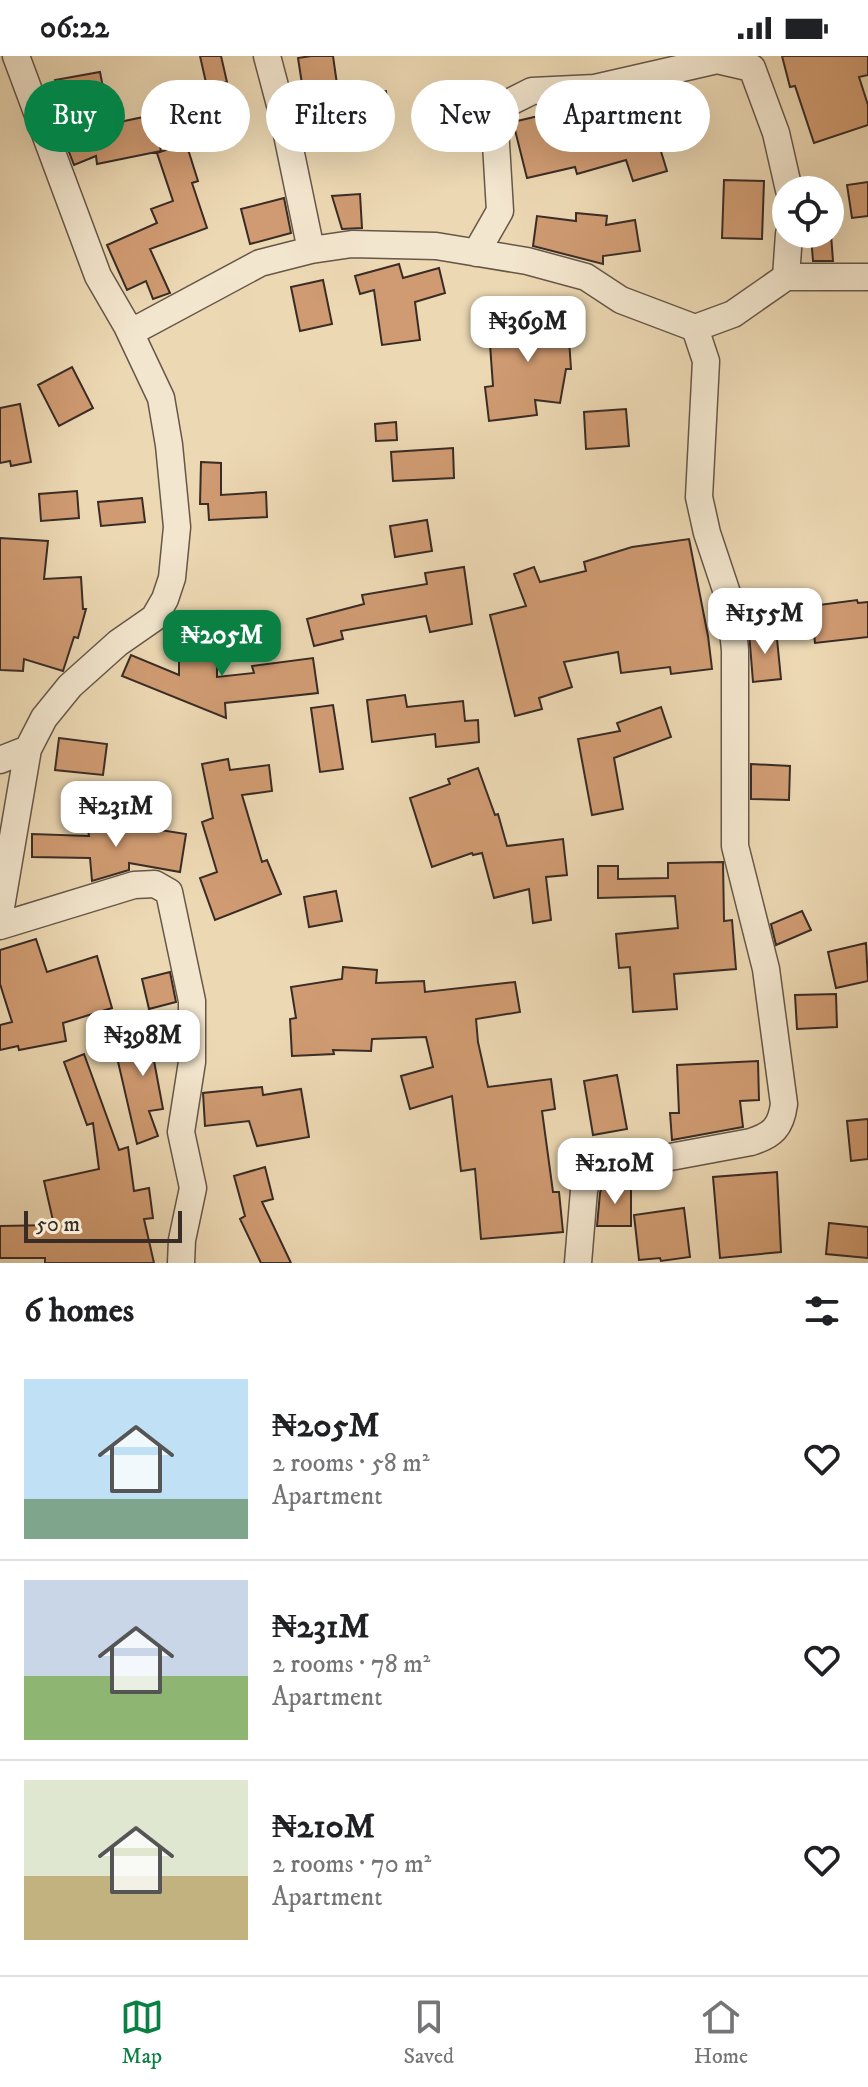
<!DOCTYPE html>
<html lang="en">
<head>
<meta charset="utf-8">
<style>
	:root { --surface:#fff; --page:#f2f2f2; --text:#202124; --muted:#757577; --line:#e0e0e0; --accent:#0b8043 }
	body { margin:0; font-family:"IM FELL DW Pica",serif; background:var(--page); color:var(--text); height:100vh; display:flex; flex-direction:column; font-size:30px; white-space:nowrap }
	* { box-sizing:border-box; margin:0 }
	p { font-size:26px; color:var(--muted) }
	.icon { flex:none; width:44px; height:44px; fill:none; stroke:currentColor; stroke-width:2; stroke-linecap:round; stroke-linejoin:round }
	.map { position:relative; height:1207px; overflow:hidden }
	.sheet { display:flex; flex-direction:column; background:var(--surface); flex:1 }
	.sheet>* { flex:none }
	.top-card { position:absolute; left:24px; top:24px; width:820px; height:72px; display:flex; gap:16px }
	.buttons { position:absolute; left:772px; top:120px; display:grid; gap:16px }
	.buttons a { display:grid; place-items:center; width:72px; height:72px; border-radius:50%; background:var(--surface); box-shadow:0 8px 32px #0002; font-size:40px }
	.scale { position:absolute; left:24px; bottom:20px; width:158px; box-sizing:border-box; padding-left:8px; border:4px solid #392c26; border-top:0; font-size:22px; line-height:28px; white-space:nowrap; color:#392c26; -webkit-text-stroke:6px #f3e6ce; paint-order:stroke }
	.price { position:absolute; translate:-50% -68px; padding:0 18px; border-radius:16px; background:#fff; color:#222; font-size:26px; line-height:52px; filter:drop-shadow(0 2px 4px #0008) }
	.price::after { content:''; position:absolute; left:50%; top:48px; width:24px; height:18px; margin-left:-12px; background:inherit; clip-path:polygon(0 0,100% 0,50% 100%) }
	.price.active { background:var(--accent); color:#fff }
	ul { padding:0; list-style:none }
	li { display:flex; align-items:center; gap:24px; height:200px; padding:0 24px }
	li+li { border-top:2px solid var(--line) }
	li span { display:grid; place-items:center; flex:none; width:224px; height:160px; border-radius:0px; color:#555 }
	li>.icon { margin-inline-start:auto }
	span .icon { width:96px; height:96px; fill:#fffc; stroke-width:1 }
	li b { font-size:34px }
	h2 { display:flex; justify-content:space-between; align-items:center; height:96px; padding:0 24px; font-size:34px }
	.tag { padding:0 28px; border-radius:36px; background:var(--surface); box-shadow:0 8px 32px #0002; font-size:28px; line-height:72px }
	.tag.active { background:var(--accent); color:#fff }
	.status { display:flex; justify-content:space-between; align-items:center; height:56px; padding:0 40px; background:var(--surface); direction:ltr }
	.status svg { height:22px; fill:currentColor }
	.tab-bar { display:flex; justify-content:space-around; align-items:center; height:112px; border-top:2px solid var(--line); background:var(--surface); font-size:22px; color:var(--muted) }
	.tab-bar a { display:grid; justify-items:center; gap:4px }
	.tab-bar .active { color:var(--accent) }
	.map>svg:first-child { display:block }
	.building { fill:#d09b72; stroke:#392c26; stroke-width:2 }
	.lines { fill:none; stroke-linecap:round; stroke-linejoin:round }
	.minor-casing { stroke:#665749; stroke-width:29 }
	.minor { stroke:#f3e6ce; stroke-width:26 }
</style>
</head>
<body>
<div class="status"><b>06:22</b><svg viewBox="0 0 49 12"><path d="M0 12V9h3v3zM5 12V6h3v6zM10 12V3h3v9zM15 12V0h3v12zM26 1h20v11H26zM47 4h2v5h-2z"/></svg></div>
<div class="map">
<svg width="868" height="1207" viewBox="0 0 868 1207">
	<rect width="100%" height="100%" fill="#ecd8b3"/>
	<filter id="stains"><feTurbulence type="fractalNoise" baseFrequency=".0025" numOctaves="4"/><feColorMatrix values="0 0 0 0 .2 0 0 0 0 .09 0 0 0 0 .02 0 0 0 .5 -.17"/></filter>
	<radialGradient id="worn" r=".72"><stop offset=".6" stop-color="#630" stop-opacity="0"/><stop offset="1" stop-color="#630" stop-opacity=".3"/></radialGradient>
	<path class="building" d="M200 0H221L227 26 207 31Z
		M311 0H333L338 35 304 41 298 2Z
		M782 0H868V19L859 21 868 49V69L814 87 795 30 790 31Z
		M100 16 110 68 153 59 161 95 97 108 96 100 74 109 56 62 62 60 55 24Z
		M386 35 390 72 341 77 338 40Z
		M595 52 600 68 648 53 667 115 633 125 626 104 577 118 575 111 527 122 513 66 551 57 552 64Z
		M186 87 198 125 192 127 207 172 150 193 170 237 153 243 146 225 127 234 107 189 157 167 151 153 173 145 157 97Z
		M724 124 764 125 762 183 722 182Z
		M868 126V160L852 162 847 129Z
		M360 138 362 172 342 173 332 140Z
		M284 142 291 177 250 188 241 153Z
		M576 157 607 160 606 169 635 164 640 195 603 200V208L533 190 537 160 576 165Z
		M831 178 833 205H813L811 180Z
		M399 208 403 222 439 212 445 237 415 246 420 284 382 289 374 234 360 238 355 220Z
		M323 224 332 268 300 275 291 231Z
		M567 253 571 313H566L560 347 535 344 537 359 489 365 485 331 493 330 489 275 522 272 520 256Z
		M72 311 93 352 59 370 38 329Z
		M20 348 31 406 11 410 10 405 0 407V352Z
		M626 353 629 390 586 393 584 356Z
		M396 366 397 384 376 385 375 368Z
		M453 392 454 422 393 425 391 396Z
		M201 406 221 407V439L266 436 267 461 209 464 208 448H200Z
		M77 435 79 462 41 465 39 438Z
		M142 442 145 466 101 470 98 446Z
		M427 464 432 495 395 501 390 470Z
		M0 482 48 485 44 523 81 521 83 553H86L78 582 74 581 63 615 24 603 23 615 0 614Z
		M689 483 708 580 712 613 671 618 670 611 621 617 618 596 564 606 572 631 539 642 542 653 515 660 490 559 526 550 514 518 534 511 540 526 586 515 584 506 632 491Z
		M464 511 472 568 430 576 426 560 341 575 343 583 314 590 307 563 364 548 362 539 427 528 425 517Z
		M857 544 858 547 868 546V581L815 587 811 550Z
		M776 573 781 623 753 626 749 576Z
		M179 582 217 583V621L254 617 252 610 313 602 318 637 225 647 226 662 122 620 131 599 179 619Z
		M405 639 407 651 463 645 465 665 478 664 479 686 436 691 435 678 372 686 367 644Z
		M333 649 343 713 320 716 311 652Z
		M661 651 671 681 614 702 623 753 592 759 578 683 620 675 617 667Z
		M59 682 107 688 103 719 55 714Z
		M228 703 230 714 269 709 272 735 242 739 262 806 267 804 281 838 215 864 200 822 217 816 202 766 213 762 202 708Z
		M751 708 790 710 789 744 751 743Z
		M478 712 495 759 498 758 507 790 563 783 567 819 546 821 551 864 533 867 529 833 494 842 482 797 473 799 472 797 432 811 410 742 450 728 448 723Z
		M141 771 186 778 180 816 129 807V814L92 825 90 802 32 801V778L89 780 88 774Z
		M723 806 724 865 732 864 736 913 674 918 677 953 633 956 630 911 619 912 616 878 678 872 675 840 598 842V810H618V823L668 822V807Z
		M336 835 342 865 309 871 304 841Z
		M802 855 811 874 776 889 771 868Z
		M36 883 47 916 97 900 112 952 63 967 66 985 19 994 18 990 0 994V969L12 966 0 928V894Z
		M866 887 868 925 836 932 828 896Z
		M343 911 377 914 376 927 424 925 425 936 515 926 520 956 476 963 478 986 488 1031 551 1023 555 1053 542 1055 553 1136H559L563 1176 481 1183 475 1113 461 1115 452 1040 410 1053 401 1020 433 1011 426 981 372 983 371 995 333 994 334 998 292 1000 290 963 296 962 291 931 342 923Z
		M170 916 176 946 149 953 142 923Z
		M836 938 837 971 797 973 795 939Z
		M176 978V1003L154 1005 163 1053 149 1055 158 1080 137 1088 113 984Z
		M84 998 119 1094 128 1091 134 1135 149 1132 153 1162 144 1163 154 1207H45V1202H0V1170L54 1169 44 1125 99 1113 93 1067 87 1069 64 1006Z
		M758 1005 759 1044 740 1045 743 1071 672 1084 670 1057H679L677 1009Z
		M617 1019 627 1073 593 1079 584 1025Z
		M262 1031 263 1039 301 1033 309 1081 257 1090 249 1065 205 1070 203 1037Z
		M868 1063V1103L851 1105 847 1065Z
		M265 1111 273 1143 262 1146 291 1207H261L240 1163 245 1160 234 1120Z
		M777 1116 781 1196 720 1202 713 1121Z
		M606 1129H631V1170H597L600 1137 602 1130Z
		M684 1152 690 1201 661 1205 660 1202 639 1204 634 1159Z
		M829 1167 868 1171V1202L826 1198Z"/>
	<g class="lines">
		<defs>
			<path id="minor" d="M267 0 284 64 311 194
				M476 197 500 155 494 54 532 35 595 32 717 4 752 12 776 77 789 134
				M786 221 789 178
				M127 270 139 272 260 207 311 194 352 188 436 190 527 205 586 221 621 244 695 272 733 258 786 221H868
				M0 704 28 693
				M0 857 28 693 44 662 70 630 118 587 154 562 165 543 172 522 177 471 169 389 161 342 127 270 98 220 16 0
				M0 870 134 829 155 828 169 836 192 945V1006L181 1076 193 1132 182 1184 181 1207
				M578 1207 584 1134 589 1118 595 1115 751 1086C773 1079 781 1071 784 1048L766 913 735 790V594L730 546 707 477 699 441 706 305 695 272"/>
		</defs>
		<use href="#minor" class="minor-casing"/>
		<use href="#minor" class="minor"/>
	</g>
	<rect width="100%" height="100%" filter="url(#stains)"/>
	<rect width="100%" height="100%" fill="url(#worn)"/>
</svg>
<div class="buttons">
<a><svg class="icon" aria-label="locate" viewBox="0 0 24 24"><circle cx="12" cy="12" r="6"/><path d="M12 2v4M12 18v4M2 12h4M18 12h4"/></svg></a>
</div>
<div class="scale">50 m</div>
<b class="price" style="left:528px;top:308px">₦369M</b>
<b class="price" style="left:765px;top:600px">₦155M</b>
<b class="price active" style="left:222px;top:622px">₦205M</b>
<b class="price" style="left:116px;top:793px">₦231M</b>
<b class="price" style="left:143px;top:1022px">₦398M</b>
<b class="price" style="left:615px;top:1150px">₦210M</b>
<div class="top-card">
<a class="tag active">Buy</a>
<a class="tag">Rent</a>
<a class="tag">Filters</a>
<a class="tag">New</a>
<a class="tag">Apartment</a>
</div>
</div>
<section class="sheet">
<h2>6 homes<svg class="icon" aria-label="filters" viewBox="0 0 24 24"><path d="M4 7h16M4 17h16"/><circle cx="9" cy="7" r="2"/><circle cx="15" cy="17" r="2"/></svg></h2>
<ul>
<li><span style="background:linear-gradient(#bfe0f5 75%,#7fa58c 0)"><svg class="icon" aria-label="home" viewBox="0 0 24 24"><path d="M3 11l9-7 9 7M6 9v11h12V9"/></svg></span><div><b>₦205M</b><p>2 rooms · 58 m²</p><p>Apartment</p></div><svg class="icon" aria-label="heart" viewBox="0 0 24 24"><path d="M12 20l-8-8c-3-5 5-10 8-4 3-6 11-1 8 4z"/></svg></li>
<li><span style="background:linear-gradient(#c9d6e8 60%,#8fb573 0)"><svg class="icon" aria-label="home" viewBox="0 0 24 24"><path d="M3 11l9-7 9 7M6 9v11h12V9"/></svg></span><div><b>₦231M</b><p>2 rooms · 78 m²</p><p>Apartment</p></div><svg class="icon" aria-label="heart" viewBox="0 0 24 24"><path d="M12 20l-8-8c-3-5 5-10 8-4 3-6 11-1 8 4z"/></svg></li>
<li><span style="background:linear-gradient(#dfe7d0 60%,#c2b280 0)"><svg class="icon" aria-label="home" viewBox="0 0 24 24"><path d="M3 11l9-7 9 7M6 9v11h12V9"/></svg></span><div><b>₦210M</b><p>2 rooms · 70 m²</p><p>Apartment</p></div><svg class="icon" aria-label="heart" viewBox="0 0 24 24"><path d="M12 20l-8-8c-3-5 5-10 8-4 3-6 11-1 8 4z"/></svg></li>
</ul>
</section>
<nav class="tab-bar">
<a class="active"><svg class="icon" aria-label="map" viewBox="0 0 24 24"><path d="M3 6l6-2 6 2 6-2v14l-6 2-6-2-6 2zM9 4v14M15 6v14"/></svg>Map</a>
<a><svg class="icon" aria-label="saved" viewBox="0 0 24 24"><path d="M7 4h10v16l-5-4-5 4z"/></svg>Saved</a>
<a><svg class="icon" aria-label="home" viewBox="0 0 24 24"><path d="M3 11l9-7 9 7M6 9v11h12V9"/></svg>Home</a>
</nav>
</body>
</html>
